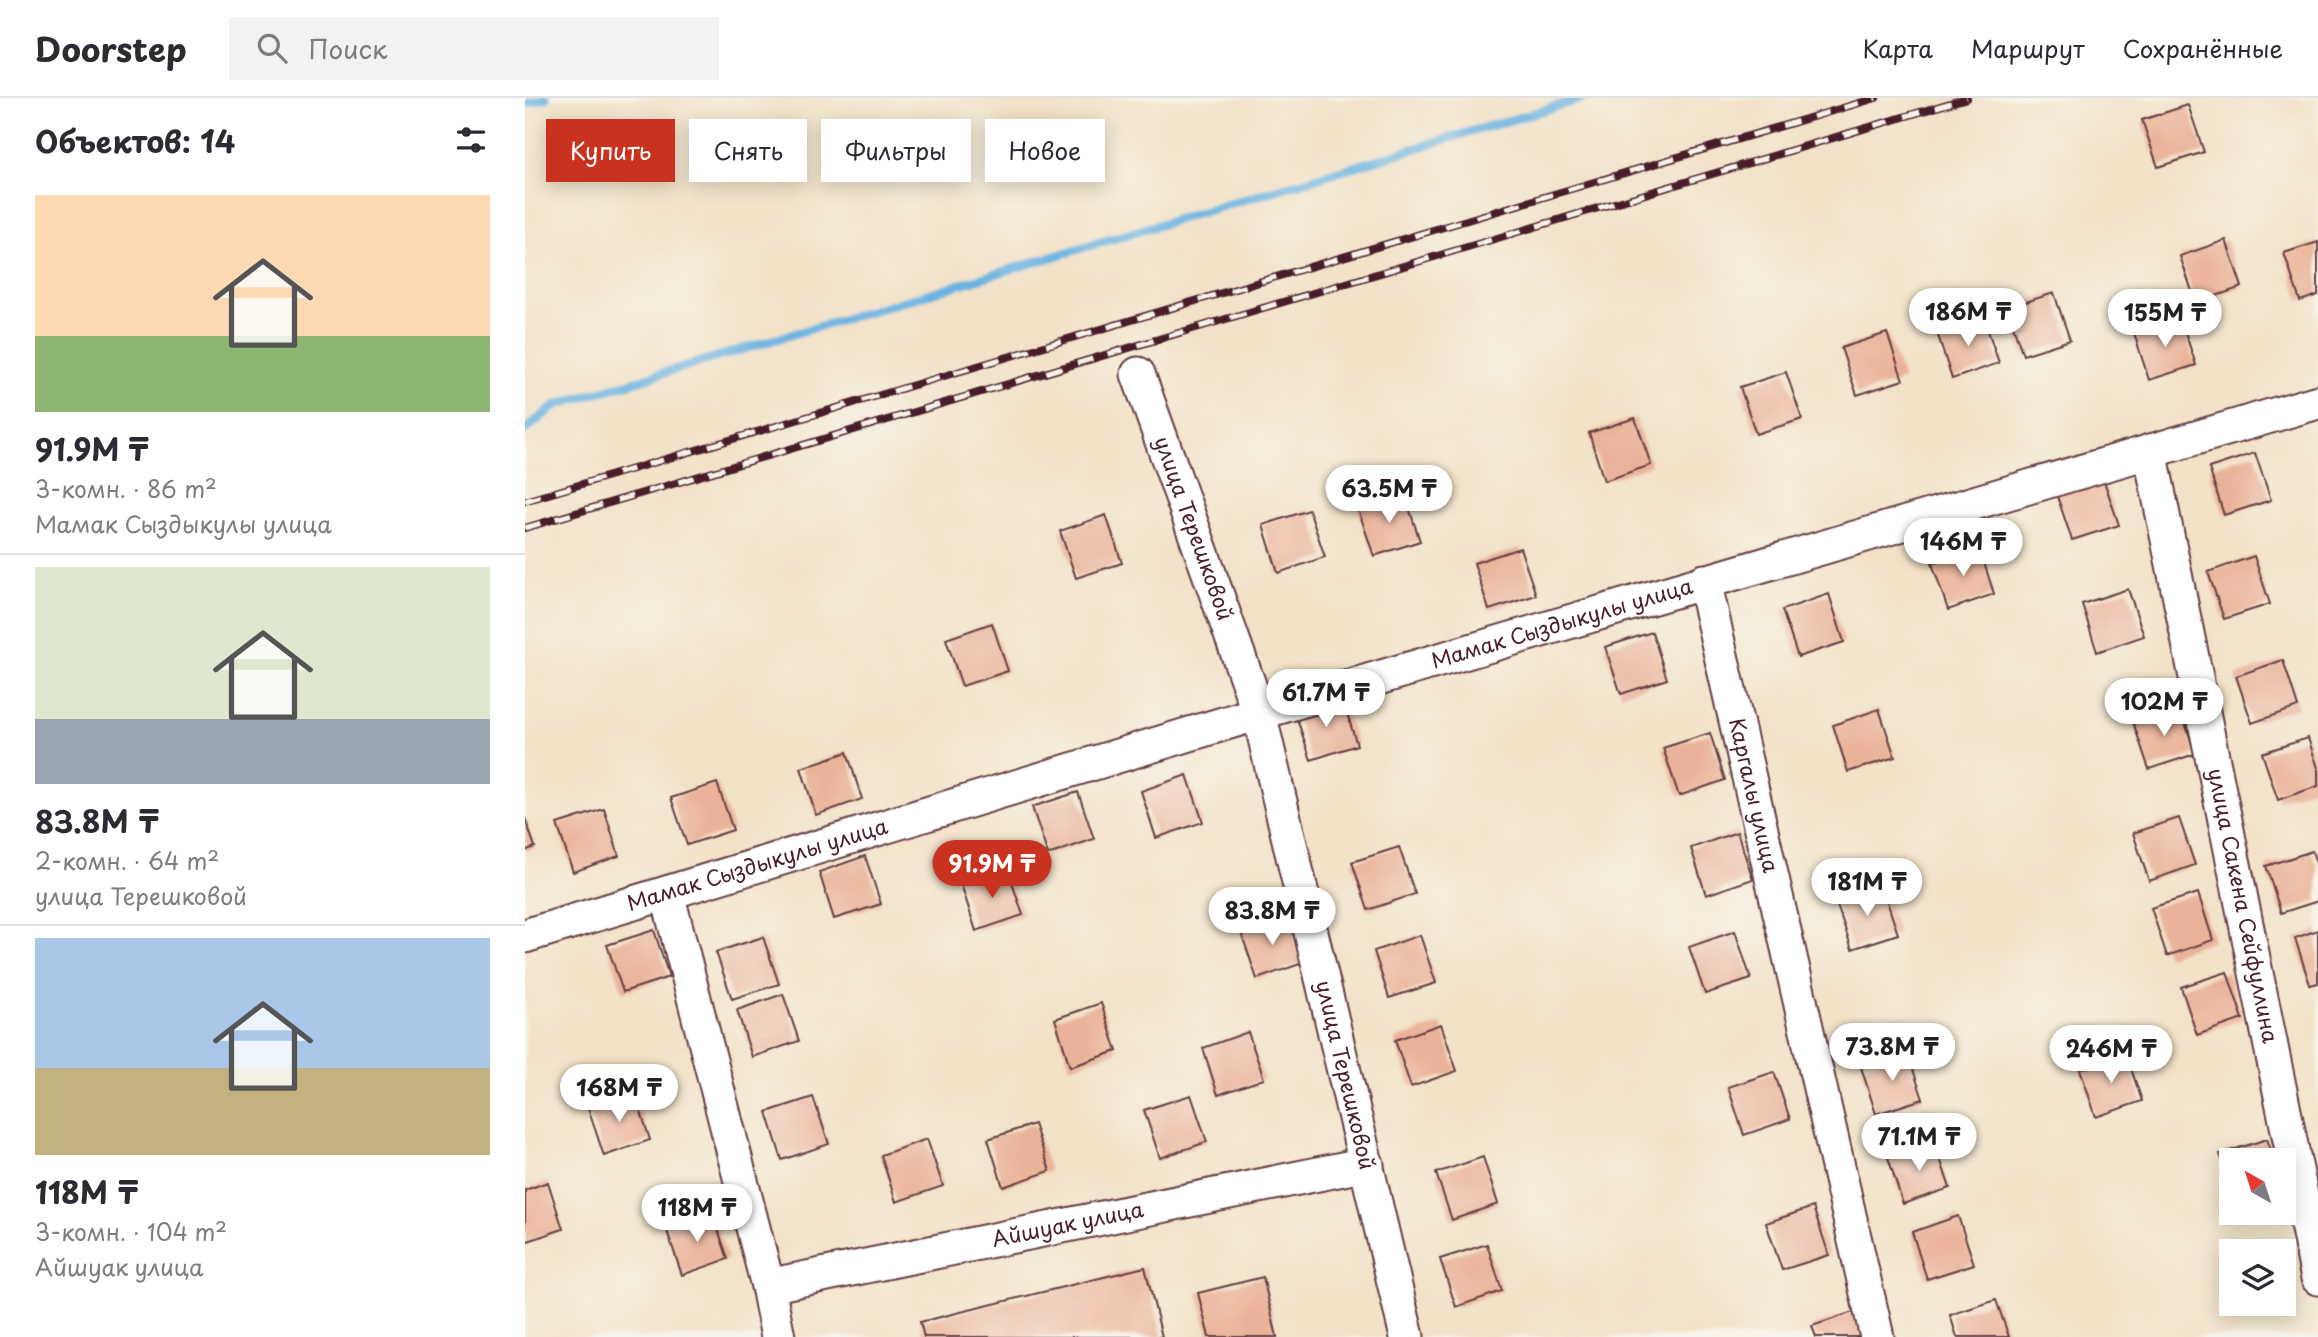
<!DOCTYPE html>
<html lang="ru">
<head>
<meta charset="utf-8">
<style>
	:root { --surface:#fff; --page:#f2f2f3; --text:#2b2b33; --muted:#7c7c81; --line:#e1e1e2; --accent:#c8321e }
	body { margin:0; font-family:"Playpen Sans",sans-serif; background:var(--page); color:var(--text); height:100vh; display:flex; flex-direction:column; font-size:26px; white-space:nowrap }
	* { box-sizing:border-box; margin:0 }
	p { font-size:23px; color:var(--muted) }
	.icon { flex:none; width:38px; height:38px; fill:none; stroke:currentColor; stroke-width:2; stroke-linecap:round; stroke-linejoin:round }
	.map { position:relative; flex:1; overflow:hidden }
	.drawer { display:flex; flex-direction:column; background:var(--surface); width:525px }
	.drawer>* { flex:none }
	.banner { position:absolute; left:21px; top:21px; width:665px; height:63px; display:flex; gap:14px }
	.needle { width:46px; rotate:321deg }
	.tools { position:absolute; left:1694px; top:1050px; display:grid; gap:14px }
	.tools a { display:grid; place-items:center; width:77px; height:77px; border-radius:0px; background:var(--surface); box-shadow:0 4px 18px #0003; font-size:35px }
	.price { position:absolute; translate:-50% -60px; padding:0 16px; border-radius:24px; background:#fff; color:#222; font-size:23px; line-height:46px; filter:drop-shadow(0 2px 4px #0008) }
	.price::after { content:''; position:absolute; left:50%; top:42px; width:21px; height:16px; margin-left:-10px; background:inherit; clip-path:polygon(0 0,100% 0,50% 100%) }
	.price.active { background:var(--accent); color:#fff }
	ul { padding:0; list-style:none }
	li { display:grid; align-content:center; gap:14px; height:371px; padding:0 35px }
	li+li { border-top:2px solid var(--line) }
	li span { display:grid; place-items:center; height:217px; border-radius:0px; color:#555 }
	li>.icon { margin-inline-start:auto }
	span .icon { width:126px; height:126px; fill:#fffc; stroke-width:1 }
	li b { font-size:30px }
	h2 { display:flex; justify-content:space-between; align-items:center; height:84px; padding:0 35px; font-size:30px }
	.pill { padding:0 24px; border-radius:0px; background:var(--surface); box-shadow:0 4px 18px #0003; font-size:24px; line-height:63px }
	.pill.active { background:var(--accent); color:#fff }
	header { display:flex; align-items:center; gap:42px; box-sizing:border-box; height:98px; padding:0 35px; background:var(--surface); border-bottom:2px solid var(--line) }
	header strong { font-size:33px }
	nav { display:flex; gap:38px; margin-inline-start:auto; font-size:24px }
	.search { width:490px; height:63px; background:var(--page); display:flex; align-items:center; gap:18px; box-sizing:border-box; padding:0 24px; border-radius:0px; color:var(--muted); font-size:26px }
	main { display:flex; flex:1; min-height:0 }
	.map>svg:first-child { display:block }
	.lines { fill:none; stroke-linecap:round; stroke-linejoin:round }
	.stream { stroke:#6ab3e1; stroke-width:9 }
	.building { fill:#eab298 }
	.minor-casing { stroke:#633c42; stroke-width:37 }
	.minor { stroke:#fff; stroke-width:33 }
	.rail-casing { stroke:#4a1f2b; stroke-width:8 }
	.rail { stroke:#f7f3e8; stroke-width:5; stroke-dasharray:16; stroke-linecap:butt }
	.labels { text-anchor:middle; stroke-width:6; stroke-linejoin:round; paint-order:stroke }
	.street-label { font-size:21px; fill:#4a1f2b; stroke:#f7f3e8 }
</style>
</head>
<body>
<header>
<strong>Doorstep</strong>
<div class="search"><svg class="icon" aria-label="search" viewBox="0 0 24 24"><circle cx="10" cy="10" r="6"/><path d="M15 15l6 6"/></svg>Поиск</div>
<nav><a>Карта</a><a>Маршрут</a><a>Сохранённые</a></nav>
</header>
<main>
<section class="drawer">
<h2>Объектов: 14<svg class="icon" aria-label="filters" viewBox="0 0 24 24"><path d="M4 7h16M4 17h16"/><circle cx="9" cy="7" r="2"/><circle cx="15" cy="17" r="2"/></svg></h2>
<ul>
<li><span style="background:linear-gradient(#ffd9b3 65%,#8fb573 0)"><svg class="icon" aria-label="home" viewBox="0 0 24 24"><path d="M3 11l9-7 9 7M6 9v11h12V9"/></svg></span><div><b>91.9M ₸</b><p>3-комн. · 86 m²</p><p>Мамак Сыздыкулы улица</p></div></li>
<li><span style="background:linear-gradient(#dfe7d0 70%,#9aa5b1 0)"><svg class="icon" aria-label="home" viewBox="0 0 24 24"><path d="M3 11l9-7 9 7M6 9v11h12V9"/></svg></span><div><b>83.8M ₸</b><p>2-комн. · 64 m²</p><p>улица Терешковой</p></div></li>
<li><span style="background:linear-gradient(#a9c7e8 60%,#c2b280 0)"><svg class="icon" aria-label="home" viewBox="0 0 24 24"><path d="M3 11l9-7 9 7M6 9v11h12V9"/></svg></span><div><b>118M ₸</b><p>3-комн. · 104 m²</p><p>Айшуак улица</p></div></li>
</ul>
</section>
<div class="map">
<svg width="1793" height="1239" viewBox="0 0 1793 1239">
	<rect width="100%" height="100%" fill="#f7f3e8"/>
	<filter id="ink" filterUnits="userSpaceOnUse"><feTurbulence type="fractalNoise" baseFrequency=".0143" numOctaves="2"/><feDisplacementMap in="SourceGraphic" scale="14" xChannelSelector="R" yChannelSelector="G"/><feConvolveMatrix kernelMatrix="1 2 1 2 8 2 1 2 1" color-interpolation-filters="sRGB"/></filter>
	<filter id="wash" filterUnits="userSpaceOnUse"><feTurbulence type="fractalNoise" baseFrequency=".00686" numOctaves="4" result="noise"/><feDisplacementMap in="SourceGraphic" scale="28" xChannelSelector="R" yChannelSelector="G"/><feGaussianBlur stdDeviation="1.57" result="paint"/><feColorMatrix in="noise" values="0 0 0 0 0 0 0 0 0 0 0 0 0 0 0 0 0 1.4 0 .05"/><feComposite in="paint" operator="in"/></filter>
	<g filter="url(#wash)">
		<rect width="100%" height="100%" fill="#f2e2c7"/>
		<g class="lines">
			<path class="stream" d="M0 6 21 0
				M0 332 31 307 1059 0"/>
		</g>
		<g id="blocks">
			<path class="building" d="M1663 7 1679 54 1633 69 1617 22Z
				M1701 142 1717 189 1671 205 1655 158Z
				M1793 144V197L1775 203 1759 155Z
				M1529 195 1545 242 1498 257 1482 210Z
				M1458 218 1474 265 1427 281 1412 234Z
				M1655 219 1671 267 1624 282 1609 235Z
				M1362 235 1378 282 1332 297 1316 250Z
				M1261 274 1277 321 1231 336 1215 289Z
				M1110 320 1126 367 1079 383 1064 335Z
				M1730 355 1746 402 1699 417 1684 370Z
				M1578 380 1594 427 1547 442 1531 395Z
				M879 395 895 443 849 458 833 411Z
				M784 412 800 459 753 475 738 427Z
				M581 417 597 465 551 480 535 433Z
				M1454 449 1469 496 1423 512 1407 465Z
				M995 450 1011 497 964 512 949 465Z
				M1729 458 1745 506 1699 521 1683 474Z
				M1603 491 1619 538 1572 554 1557 506Z
				M1304 496 1319 544 1273 559 1257 512Z
				M467 525 483 573 437 588 421 541Z
				M1127 534 1142 581 1096 596 1080 549Z
				M1758 562 1773 609 1727 625 1711 578Z
				M817 599 832 647 786 662 770 615Z
				M1655 609 1670 656 1624 671 1608 624Z
				M1354 611 1370 659 1323 674 1308 627Z
				M1185 635 1200 682 1154 698 1138 650Z
				M1783 640 1793 670V688L1753 702 1737 655Z
				M322 654 337 701 291 717 276 670Z
				M662 677 678 724 631 740 616 693Z
				M192 685 208 732 162 747 146 700Z
				M553 694 569 741 523 757 507 709Z
				M79 711 94 758 48 774 32 726Z
				M0 720 10 749 0 753Z
				M1654 720 1670 767 1624 783 1608 735Z
				M1212 734 1228 781 1181 797 1166 750Z
				M874 749 890 796 843 812 827 764Z
				M1787 753 1793 771V803L1756 815 1741 768Z
				M340 758 356 806 309 821 294 774Z
				M482 770 498 817 451 833 436 786Z
				M1357 789 1373 836 1327 851 1311 804Z
				M1673 795 1688 842 1642 858 1626 810Z
				M763 818 778 865 732 881 716 834Z
				M129 832 144 879 98 894 82 847Z
				M1793 832V885L1785 887 1770 840Z
				M1210 833 1226 881 1180 896 1164 849Z
				M895 837 911 885 864 900 849 853Z
				M238 839 254 886 207 901 191 854Z
				M1702 874 1718 921 1672 937 1656 889Z
				M258 896 274 943 227 959 212 912Z
				M576 905 592 953 545 969 530 921Z
				M916 926 932 973 886 989 870 942Z
				M723 934 739 981 693 997 678 950Z
				M1382 954 1398 1001 1351 1016 1336 969Z
				M1601 956 1617 1003 1571 1019 1555 971Z
				M1249 974 1265 1021 1219 1037 1203 989Z
				M110 995 125 1042 79 1058 63 1010Z
				M666 997 682 1044 635 1060 619 1012Z
				M288 999 304 1046 257 1062 242 1014Z
				M509 1026 525 1073 478 1089 463 1041Z
				M402 1041 418 1088 371 1104 356 1057Z
				M1742 1041 1749 1062H1706V1088L1695 1056Z
				M1409 1043 1425 1090 1378 1106 1363 1059Z
				M958 1059 973 1106 927 1122 911 1075Z
				M23 1084 38 1131 0 1144V1092Z
				M1288 1109 1304 1157 1257 1172 1241 1125Z
				M187 1114 203 1161 157 1177 141 1130Z
				M1433 1118 1449 1166 1402 1181 1387 1134Z
				M962 1146 977 1193 931 1209 915 1161Z
				M620 1169 637 1239H399L395 1224Z
				M1759 1176 1766 1197 1759 1199Z
				M738 1179 752 1239H684L673 1195Z
				M1471 1202 1484 1239H1432L1425 1217Z
				M1717 1206H1738L1720 1212Z
				M1334 1212 1343 1239H1291L1287 1228Z"/>
		</g>
	</g>
	<g filter="url(#ink)">
		<use href="#blocks" fill-opacity="0" stroke="#633c42" stroke-width="2"/>
		<g class="lines">
			<defs>
				<g id="minor">
					<path id="s1" d="M613 276 734 615 882 1239"/>
					<path id="s2" d="M1625 353 1793 1180"/>
					<path id="s3" d="M1179 483 1352 1239"/>
					<path d="M142 795 243 1188 253 1239"/>
					<path id="s4" d="M0 838 734 615 1793 304"/>
					<path id="s5" d="M243 1188 842 1066"/>
				</g>
			</defs>
			<use href="#minor" class="minor-casing"/>
			<use href="#minor" class="minor"/>
			<defs>
				<path id="rail" d="M0 403 1351 0
					M0 430 1442 0"/>
			</defs>
			<use href="#rail" class="rail-casing"/>
			<use href="#rail" class="rail"/>
		</g>
	</g>
	<g class="labels">
		<g class="street-label">
			<text dy="7" stroke="none"><textPath href="#s1" startOffset="164">улица Терешковой</textPath></text>
			<text dy="7" stroke="none"><textPath href="#s4" startOffset="1083">Мамак Сыздыкулы улица</textPath></text>
			<text dy="7" stroke="none"><textPath href="#s3" startOffset="220">Каргалы улица</textPath></text>
			<text dy="7" stroke="none"><textPath href="#s4" startOffset="243">Мамак Сыздыкулы улица</textPath></text>
			<text dy="7" stroke="none"><textPath href="#s2" startOffset="464">улица Сакена Сейфуллина</textPath></text>
			<text dy="7" stroke="none"><textPath href="#s1" startOffset="732">улица Терешковой</textPath></text>
			<text dy="7" stroke="none"><textPath href="#s5" startOffset="306">Айшуак улица</textPath></text>
		</g>
	</g>
</svg>
<div class="tools">
<a><svg class="needle" viewBox="-14 -14 28 28"><path d="M0-13l5 13h-10z" fill="#e53935"/><path d="M0 13l5-13h-10z" fill="#7c7c81"/></svg></a>
<a><svg class="icon" aria-label="layers" viewBox="0 0 24 24"><path d="M12 4l9 5-9 5-9-5zM3 14l9 5 9-5"/></svg></a>
</div>
<b class="price" style="left:1443px;top:250px">186M ₸</b>
<b class="price" style="left:1640px;top:251px">155M ₸</b>
<b class="price" style="left:864px;top:427px">63.5M ₸</b>
<b class="price" style="left:1438px;top:480px">146M ₸</b>
<b class="price" style="left:801px;top:631px">61.7M ₸</b>
<b class="price" style="left:1639px;top:640px">102M ₸</b>
<b class="price active" style="left:467px;top:802px">91.9M ₸</b>
<b class="price" style="left:1342px;top:820px">181M ₸</b>
<b class="price" style="left:747px;top:849px">83.8M ₸</b>
<b class="price" style="left:1367px;top:985px">73.8M ₸</b>
<b class="price" style="left:1586px;top:987px">246M ₸</b>
<b class="price" style="left:94px;top:1026px">168M ₸</b>
<b class="price" style="left:1394px;top:1075px">71.1M ₸</b>
<b class="price" style="left:172px;top:1146px">118M ₸</b>
<div class="banner">
<a class="pill active">Купить</a>
<a class="pill">Снять</a>
<a class="pill">Фильтры</a>
<a class="pill">Новое</a>
</div>
</div>
</main>
</body>
</html>
